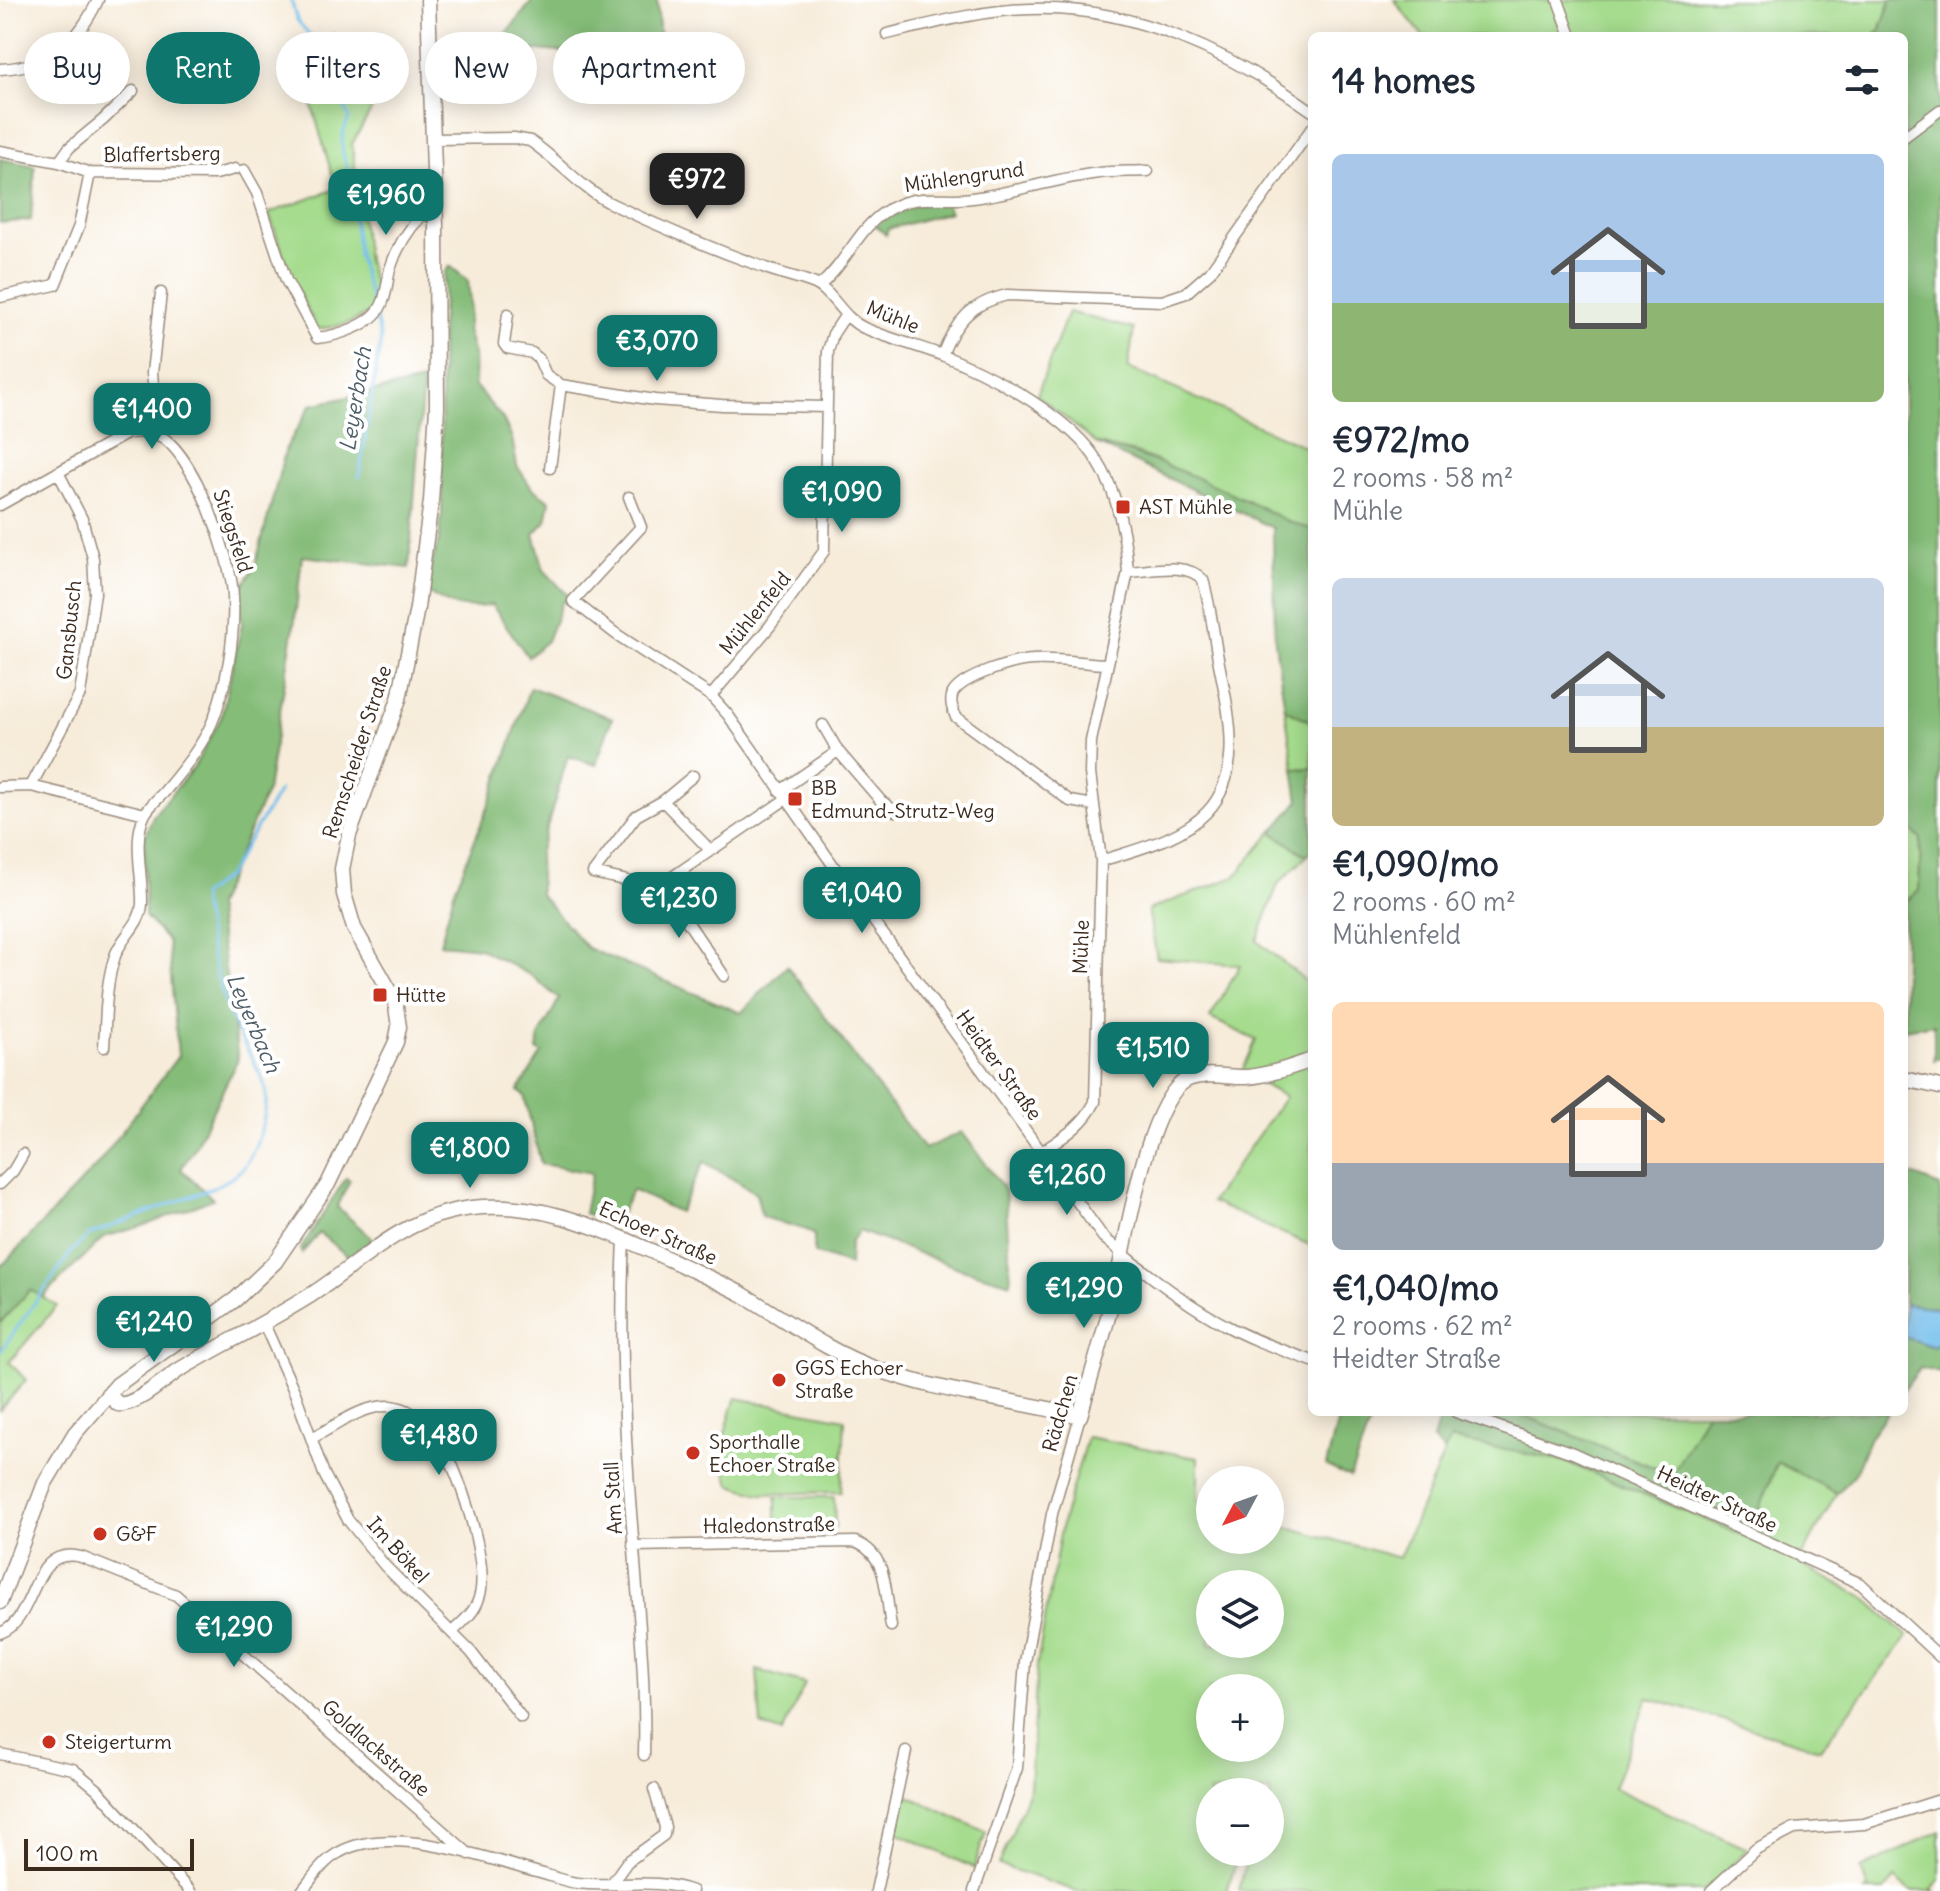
<!DOCTYPE html>
<html lang="en">
<head>
<meta charset="utf-8">
<style>
	:root { --surface:#fff; --page:#f6f6f7; --text:#1f2937; --muted:#747a83; --accent:#0f766e }
	body { margin:0; font-family:Delius,sans-serif; background:var(--page); color:var(--text); height:100vh; display:flex; flex-direction:column; font-size:30px; white-space:nowrap }
	* { box-sizing:border-box; margin:0 }
	p { font-size:26px; color:var(--muted) }
	.icon { flex:none; width:44px; height:44px; fill:none; stroke:currentColor; stroke-width:2; stroke-linecap:round; stroke-linejoin:round }
	.map { position:relative; flex:1; overflow:hidden }
	.sheet { position:absolute; left:1308px; top:32px; width:600px; height:1384px; display:flex; flex-direction:column; background:var(--surface); border-radius:12px; box-shadow:0 4px 20px #0003 }
	.sheet>* { flex:none }
	.banner { position:absolute; left:24px; top:32px; width:760px; height:72px; display:flex; gap:16px }
	.needle { width:52px; rotate:229deg }
	.buttons { position:absolute; left:1196px; top:1466px; display:grid; gap:16px }
	.buttons a { display:grid; place-items:center; width:88px; height:88px; border-radius:50%; background:var(--surface); box-shadow:0 4px 20px #0003; font-size:40px }
	.scale { position:absolute; left:24px; bottom:20px; width:170px; box-sizing:border-box; padding-left:8px; border:4px solid #3b2a1e; border-top:0; font-size:22px; line-height:28px; white-space:nowrap; color:#3b2a1e; -webkit-text-stroke:6px #fff; paint-order:stroke }
	.price { position:absolute; translate:-50% -68px; padding:0 18px; border-radius:16px; background:var(--accent); color:#fff; font-size:26px; line-height:52px; filter:drop-shadow(0 2px 4px #0008) }
	.price::after { content:''; position:absolute; left:50%; top:48px; width:24px; height:18px; margin-left:-12px; background:inherit; clip-path:polygon(0 0,100% 0,50% 100%) }
	.price.current { background:#222; color:#fff }
	ul { padding:0; list-style:none }
	li { display:grid; align-content:center; gap:16px; height:424px; padding:0 24px }
	li span { display:grid; place-items:center; height:248px; border-radius:12px; color:#555 }
	li>.icon { margin-inline-start:auto }
	span .icon { width:144px; height:144px; fill:#fffc; stroke-width:1 }
	li b { font-size:34px }
	h2 { display:flex; justify-content:space-between; align-items:center; height:96px; padding:0 24px; font-size:34px }
	.pill { padding:0 28px; border-radius:36px; background:var(--surface); box-shadow:0 4px 20px #0003; font-size:28px; line-height:72px }
	.pill.current { background:var(--accent); color:#fff }
	.map>svg:first-child { display:block }
	.green { fill:#a5dc8d; stroke:#708356; stroke-width:2; fill-rule:evenodd }
	.forest { fill:#84bc78; stroke:#60734b; stroke-width:2 }
	.water { fill:#75c0ee; stroke:#587586; stroke-width:2 }
	.lines { fill:none; stroke-linecap:round; stroke-linejoin:round }
	.stream { stroke:#75c0ee; stroke-width:3 }
	.minor-casing { stroke:#998b7c; stroke-width:13 }
	.tertiary-casing { stroke:#998b7c; stroke-width:17 }
	.secondary-casing { stroke:#998b7c; stroke-width:17 }
	.minor { stroke:#fff; stroke-width:10 }
	.tertiary { stroke:#fff; stroke-width:14 }
	.secondary { stroke:#fff; stroke-width:14 }
	.poi-dot { fill:#c8321e; stroke:#fff; stroke-width:3 }
	.labels { text-anchor:middle; stroke-width:8; stroke-linejoin:round; paint-order:stroke }
	.street-label { font-size:20px; fill:#3b2a1e; stroke:#fff }
	.poi-label { font-size:20px; fill:#3b2a1e; stroke:#fff; text-anchor:start }
	.water-label { font-size:22px; font-style:italic; fill:#4f5e67; stroke:#fff }
</style>
</head>
<body>
<div class="map">
<svg width="1940" height="1891" viewBox="0 0 1940 1891">
	<rect width="100%" height="100%" fill="#fff"/>
	<filter id="ink" filterUnits="userSpaceOnUse"><feTurbulence type="fractalNoise" baseFrequency=".0125" numOctaves="2"/><feDisplacementMap in="SourceGraphic" scale="16" xChannelSelector="R" yChannelSelector="G"/><feConvolveMatrix kernelMatrix="1 2 1 2 8 2 1 2 1" color-interpolation-filters="sRGB"/></filter>
	<filter id="wash" filterUnits="userSpaceOnUse"><feTurbulence type="fractalNoise" baseFrequency=".006" numOctaves="4" result="noise"/><feDisplacementMap in="SourceGraphic" scale="32" xChannelSelector="R" yChannelSelector="G"/><feGaussianBlur stdDeviation="1.8" result="paint"/><feColorMatrix in="noise" values="0 0 0 0 0 0 0 0 0 0 0 0 0 0 0 0 0 1.4 0 .05"/><feComposite in="paint" operator="in"/></filter>
	<g filter="url(#wash)">
		<rect width="100%" height="100%" fill="#f7ecda"/>
		<path class="green" d="M1394 0H1916L1888 8 1880 31 1873 36H1423Z
			M333 34 338 52 359 48 365 59 369 87 382 91 352 144 367 260 380 303C364 320 339 327 317 329L291 277 269 213 336 189 304 77Z
			M1068 312 1134 329 1128 368 1312 450V529L1293 525 1249 501 1140 454 1097 444 1037 395Z
			M1285 709 1312 722V768L1294 769Z
			M1904 824 1921 839 1919 890 1904 903Z
			M1272 832 1307 856 1278 884 1257 941 1312 986V1246L1211 1202 1285 1097 1242 1072 1256 1040 1210 1018 1240 965 1157 958 1148 910 1235 877Z
			M30 1289 57 1306 9 1362 26 1380 0 1410V1323Z
			M736 1398 845 1419 841 1492 760 1494 731 1485C716 1453 725 1429 736 1398Z
			M1515 1412H1706L1673 1475Z
			M1087 1437 1198 1458V1501L1210 1504V1540H1270V1522L1399 1558 1450 1439 1564 1461 1748 1537 1778 1462 1837 1493 1798 1563 1865 1598 1908 1636 1820 1749 1648 1698 1613 1788 1748 1849 1705 1891H1239L1248 1852H1270V1792H1210V1852H1239L1227 1891H1076L999 1865 1030 1788 1037 1665 1062 1523ZM1210 1584H1270V1644H1210ZM1210 1688H1270V1748H1210Z
			M776 1497H834L835 1527H776Z
			M757 1670 805 1684 782 1733 761 1725Z
			M904 1794 986 1832 974 1868 896 1832Z
			M1940 1831V1880L1933 1889 1935 1891H1911L1895 1878 1885 1891H1865L1868 1889 1861 1869Z"/>
		<path class="forest" d="M533 0H657L661 59 533 50 494 57 495 48Z
			M1891 0H1940V1057L1934 1061V1024L1904 1029V903L1919 890 1921 839 1904 824V36H1873L1880 31Z
			M0 159 35 166 31 220 0 223Z
			M945 201 950 212 888 229 886 235 876 226C899 205 915 205 945 201Z
			M450 266 468 281 470 305 467 330 474 355 475 386 503 419 512 438 517 466 531 487 550 501 546 521 534 534 544 570 573 601 562 602 547 641 528 657 492 605C459 610 452 608 424 590L439 540 442 514 441 330 445 272Z
			M423 381 409 568 302 556 295 619 267 791 216 906 238 1059 194 1149 181 1169 213 1199 146 1225 104 1237 43 1297 30 1290 0 1323V1268L98 1164 178 1056 168 942 145 916 144 839 153 816 194 767 221 718 242 624 240 591 255 566 286 448 311 405Z
			M1097 444C1150 456 1201 478 1249 502 1271 512 1288 524 1312 529V722L1285 709 1275 642 1273 528Z
			M530 687 612 718 596 765 568 756 539 854 540 894 587 948 741 1013 787 966 924 1149 962 1132 1005 1190 1011 1283 959 1268 859 1231 850 1243 849 1265 814 1253V1235L807 1230 762 1217 756 1193 704 1162 679 1212 632 1190 616 1224 584 1213 592 1173 541 1164 524 1095 518 1091 542 1053 537 1050 540 1035 559 999 532 976 479 948 440 944 454 892 493 794Z
			M1312 768V851L1307 856 1272 832 1299 801 1294 769Z
			M1904 1172 1940 1186V1373L1920 1368 1904 1390Z
			M346 1178 350 1180 337 1207 374 1240 350 1258 319 1233 302 1253 300 1250Z
			M1340 1412H1374L1350 1477 1326 1466Z
			M1441 1412H1515L1672 1475 1706 1412H1888L1870 1437 1854 1475 1837 1493 1777 1462 1749 1538 1564 1461 1451 1439 1444 1452 1433 1440Z"/>
		<path class="water" d="M1904 1304 1932 1307 1940 1310V1340L1934 1347 1904 1337Z"/>
		<g class="lines">
			<path class="stream" d="M291 0 297 20 312 38
				M322 50 328 60 339 70 340 85 344 90 342 97 349 119C340 135 340 149 347 166L359 259 374 309
				M339 70 383 87
				M359 477 381 339 375 316
				M0 1352 71 1252 89 1235 212 1188C224 1182 239 1175 247 1163 259 1143 272 1103 263 1081 254 1058 239 1038 230 1015 214 976 208 937 201 896L228 875 279 791"/>
		</g>
	</g>
	<g filter="url(#ink)">
		<g class="lines">
			<defs>
				<path id="minor" d="M1558 0 1571 36
					M887 34C934 23 982 10 1031 9 1132 5 1231 53 1312 111
					M0 69C51 66 77 44 98 0
					M1904 137 1940 110
					M433 139 514 138 530 141C559 160 581 189 612 204 660 227 713 249 763 267 780 274 798 277 815 284 832 291 842 318 864 328 888 338 914 345 939 354 987 372 1053 408 1087 447 1116 481 1125 529 1128 572L1091 741 1090 773 1101 861 1095 1102C1083 1126 1062 1138 1040 1153
					M0 151 59 162 90 173 216 174 235 169
					M59 162 69 148 103 120 133 91
					M244 170 257 193 286 280 317 338C337 336 372 325 381 306 387 295 387 281 390 269 396 250 408 230 421 216L436 214
					M819 286C845 265 856 232 883 213 914 191 939 202 972 198 1015 193 1056 178 1099 173 1115 171 1132 172 1148 171
					M0 297 55 285 79 226 90 173
					M508 314 504 344 507 348 532 353 539 359 546 375 561 385 655 400 722 405 827 407
					M942 355C955 322 971 303 1007 295L1162 301 1186 293 1210 272 1312 128
					M158 434 152 373 161 293
					M550 468 561 385
					M629 497 641 527 573 601 616 634 711 696 728 715 833 865 1103 1237C1140 1269 1182 1302 1225 1325 1253 1341 1283 1350 1312 1361
					M0 505 128 433C138 432 149 431 158 435 193 450 232 559 233 596 235 636 228 677 215 715 205 743 184 768 165 791 159 798 150 805 145 814 132 839 143 876 142 904 141 925 121 937 115 956 105 985 106 1017 104 1047
					M711 696 770 626 824 551 828 351 833 334 845 316
					M838 751 881 801 895 811
					M693 776 663 801 710 850
					M31 786 80 694 95 593 93 558 82 519 58 472
					M0 787 31 786 145 814
					M780 791 838 751 823 725
					M663 801 636 816 593 873 632 882 662 884 786 799
					M1094 805 1070 801 956 717C953 710 949 702 953 693 963 676 1014 661 1032 660 1056 658 1083 663 1107 664
					M1101 861C1137 849 1180 840 1207 812 1247 770 1226 703 1217 653 1213 629 1210 604 1203 580 1187 561 1151 571 1128 572
					M662 884 724 976
					M0 1184 13 1171 23 1154
					M624 1239C619 1342 625 1446 634 1549 639 1618 646 1686 644 1755
					M264 1324 295 1393 324 1474 348 1520 385 1566 471 1652 521 1717
					M1456 1412 1573 1453 1861 1584 1940 1657
					M312 1438C336 1426 363 1404 391 1406 409 1408 425 1421 436 1435 457 1463 491 1565 479 1598 475 1612 463 1622 453 1631
					M633 1546 855 1542C889 1554 885 1595 891 1626
					M0 1633C38 1620 29 1544 81 1557L176 1595 469 1854
					M0 1754 73 1769 97 1789 190 1891
					M612 1883 627 1862 664 1835 665 1827 654 1789
					M302 1891C313 1877 324 1860 340 1852 390 1824 484 1857 536 1872 549 1875 563 1881 577 1883 616 1888 654 1877 692 1891
					M876 1891 906 1751
					M974 1891 1017 1768 1025 1662 1052 1514 1080 1416
					M1711 1891 1756 1849 1794 1829 1864 1824 1940 1800"/>
				<path id="tertiary" d="M1904 1079 1940 1087
					M108 1394 118 1404C134 1407 164 1380 179 1370 223 1344 268 1322 311 1295 356 1266 397 1224 450 1212 527 1193 603 1229 671 1260 694 1271 719 1282 742 1294 785 1319 826 1351 874 1368 940 1393 1011 1399 1080 1416 1091 1376 1103 1337 1113 1298 1125 1251 1145 1104 1186 1080 1204 1071 1228 1078 1247 1077 1270 1075 1291 1067 1312 1060"/>
				<path id="secondary" d="M0 1602 45 1483 75 1433 117 1385 236 1299 275 1262 328 1184 396 1042 399 1027 395 1000 354 928 344 894 342 869 349 835 399 699 417 608 431 501 437 408 436 226 428 0"/>
			</defs>
			<use href="#minor" class="minor-casing"/>
			<use href="#tertiary" class="tertiary-casing"/>
			<use href="#secondary" class="secondary-casing"/>
			<use href="#minor" class="minor"/>
			<use href="#tertiary" class="tertiary"/>
			<use href="#secondary" class="secondary"/>
		</g>
	</g>
	<g class="poi-dot">
		<rect x="1115" y="499" width="16" height="16" rx="4"/>
		<rect x="787" y="791" width="16" height="16" rx="4"/>
		<rect x="372" y="987" width="16" height="16" rx="4"/>
		<circle cx="779" cy="1380" r="8"/>
		<circle cx="693" cy="1453" r="8"/>
		<circle cx="100" cy="1534" r="8"/>
		<circle cx="49" cy="1742" r="8"/>
	</g>
	<g class="labels">
		<g class="street-label">
			<text transform="translate(162 154) rotate(-1)" y="7">Blaffertsberg</text>
			<text transform="translate(964 177) rotate(-8)" y="7">Mühlengrund</text>
			<text transform="translate(893 317) rotate(22)" y="7">Mühle</text>
			<text transform="translate(233 531) rotate(72)" y="7">Stiegsfeld</text>
			<text transform="translate(755 613) rotate(-51)" y="7">Mühlenfeld</text>
			<text transform="translate(69 630) rotate(-84)" y="7">Gansbusch</text>
			<text transform="translate(357 752) rotate(-72)" y="7">Remscheider Straße</text>
			<text transform="translate(1081 947) rotate(-88)" y="7">Mühle</text>
			<text transform="translate(999 1065) rotate(54)" y="7">Heidter Straße</text>
			<text transform="translate(658 1233) rotate(24)" y="7">Echoer Straße</text>
			<text transform="translate(1060 1413) rotate(-74)" y="7">Rädchen</text>
			<text transform="translate(613 1498) rotate(-93)" y="7">Am Stall</text>
			<text transform="translate(1717 1499) rotate(25)" y="7">Heidter Straße</text>
			<text transform="translate(769 1525) rotate(-1)" y="7">Haledonstraße</text>
			<text transform="translate(398 1550) rotate(48)" y="7">Im Bökel</text>
			<text transform="translate(376 1748) rotate(41)" y="7">Goldlackstraße</text>
		</g>
		<g class="poi-label">
			<text x="1139" y="514">AST Mühle</text>
			<text x="811" y="795">BB<tspan x="811" dy="23">Edmund-Strutz-Weg</tspan></text>
			<text x="396" y="1002">Hütte</text>
			<text x="795" y="1375">GGS Echoer<tspan x="795" dy="23">Straße</tspan></text>
			<text x="709" y="1449">Sporthalle<tspan x="709" dy="23">Echoer Straße</tspan></text>
			<text x="116" y="1541">G&amp;F</text>
			<text x="65" y="1749">Steigerturm</text>
		</g>
		<g class="water-label">
			<text transform="translate(355 399) rotate(-81)" y="8">Leyerbach</text>
			<text transform="translate(254 1023) rotate(67)" y="8">Leyerbach</text>
		</g>
	</g>
</svg>
<div class="buttons">
<a><svg class="needle" viewBox="-14 -14 28 28"><path d="M0-13l5 13h-10z" fill="#e53935"/><path d="M0 13l5-13h-10z" fill="#747a83"/></svg></a>
<a><svg class="icon" aria-label="layers" viewBox="0 0 24 24"><path d="M12 4l9 5-9 5-9-5zM3 14l9 5 9-5"/></svg></a>
<a>+</a>
<a>−</a>
</div>
<div class="scale">100 m</div>
<b class="price current" style="left:697px;top:221px">€972</b>
<b class="price" style="left:386px;top:237px">€1,960</b>
<b class="price" style="left:657px;top:383px">€3,070</b>
<b class="price" style="left:152px;top:451px">€1,400</b>
<b class="price" style="left:842px;top:534px">€1,090</b>
<b class="price" style="left:862px;top:935px">€1,040</b>
<b class="price" style="left:679px;top:940px">€1,230</b>
<b class="price" style="left:1153px;top:1090px">€1,510</b>
<b class="price" style="left:470px;top:1190px">€1,800</b>
<b class="price" style="left:1067px;top:1217px">€1,260</b>
<b class="price" style="left:1084px;top:1330px">€1,290</b>
<b class="price" style="left:154px;top:1364px">€1,240</b>
<b class="price" style="left:439px;top:1477px">€1,480</b>
<b class="price" style="left:234px;top:1669px">€1,290</b>
<div class="banner">
<a class="pill">Buy</a>
<a class="pill current">Rent</a>
<a class="pill">Filters</a>
<a class="pill">New</a>
<a class="pill">Apartment</a>
</div>
<section class="sheet">
<h2>14 homes<svg class="icon" aria-label="filters" viewBox="0 0 24 24"><path d="M4 7h16M4 17h16"/><circle cx="9" cy="7" r="2"/><circle cx="15" cy="17" r="2"/></svg></h2>
<ul>
<li><span style="background:linear-gradient(#a9c7e8 60%,#8fb573 0)"><svg class="icon" aria-label="home" viewBox="0 0 24 24"><path d="M3 11l9-7 9 7M6 9v11h12V9"/></svg></span><div><b>€972/mo</b><p>2 rooms · 58 m²</p><p>Mühle</p></div></li>
<li><span style="background:linear-gradient(#c9d6e8 60%,#c2b280 0)"><svg class="icon" aria-label="home" viewBox="0 0 24 24"><path d="M3 11l9-7 9 7M6 9v11h12V9"/></svg></span><div><b>€1,090/mo</b><p>2 rooms · 60 m²</p><p>Mühlenfeld</p></div></li>
<li><span style="background:linear-gradient(#ffd9b3 65%,#9aa5b1 0)"><svg class="icon" aria-label="home" viewBox="0 0 24 24"><path d="M3 11l9-7 9 7M6 9v11h12V9"/></svg></span><div><b>€1,040/mo</b><p>2 rooms · 62 m²</p><p>Heidter Straße</p></div></li>
</ul>
</section>
</div>
</body>
</html>
